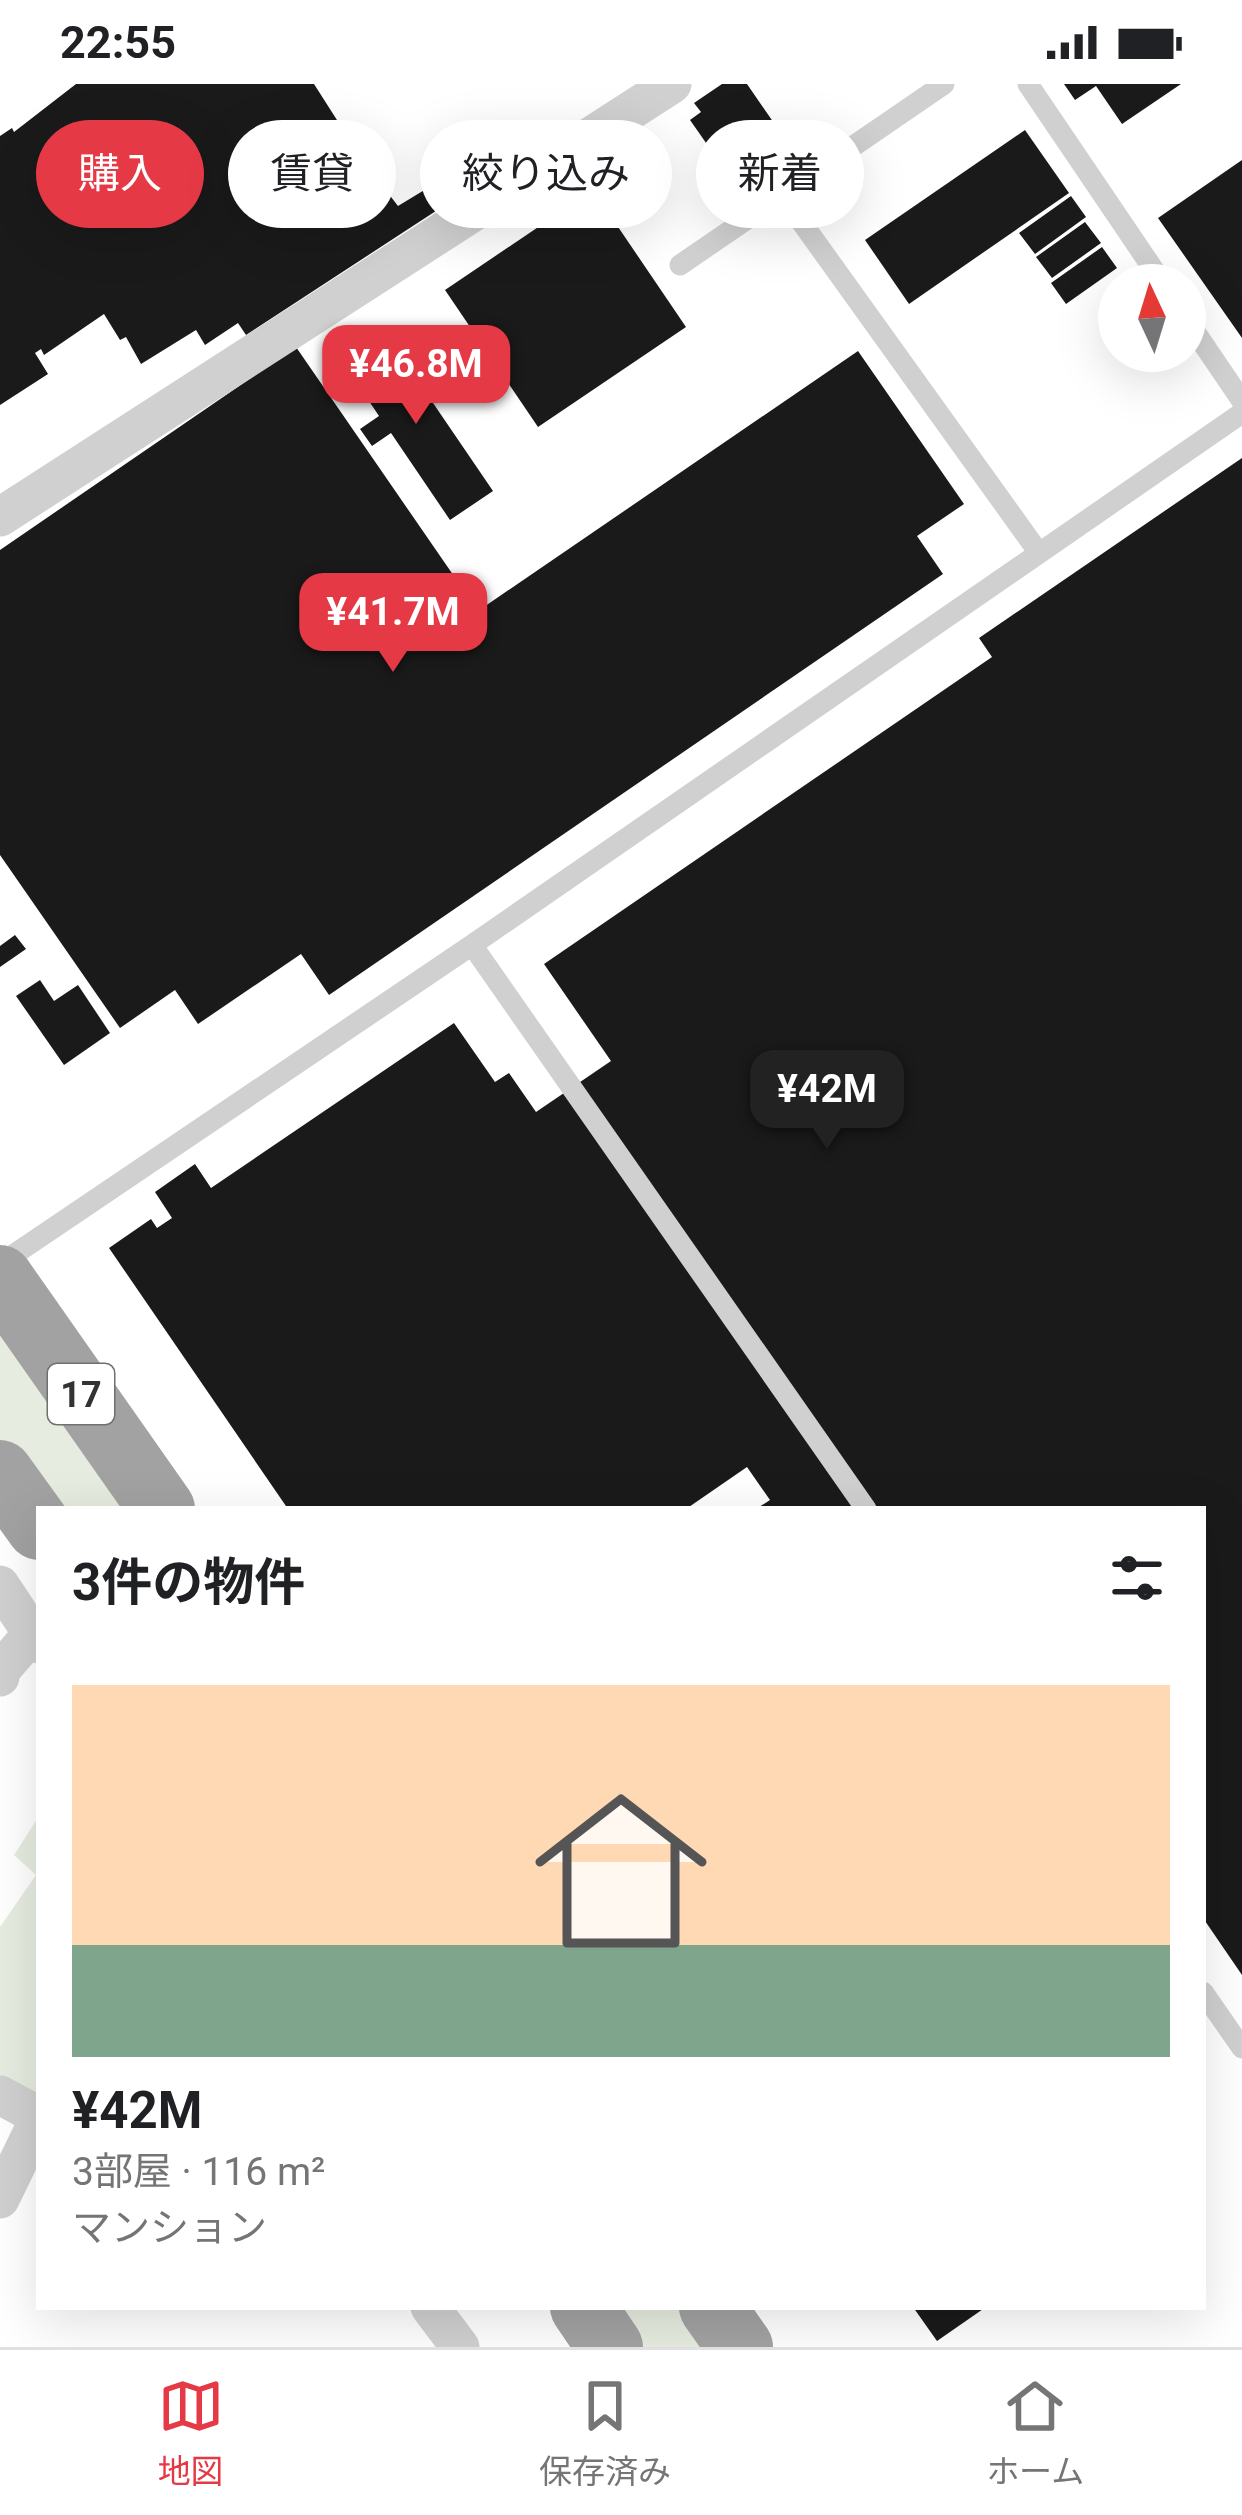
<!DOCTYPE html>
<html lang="ja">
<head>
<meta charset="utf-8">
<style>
	:root { --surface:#fff; --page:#f2f2f2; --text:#202124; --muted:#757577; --line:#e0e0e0; --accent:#e63946 }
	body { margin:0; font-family:Roboto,"Noto Sans JP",sans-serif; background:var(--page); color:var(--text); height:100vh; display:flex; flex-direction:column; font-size:45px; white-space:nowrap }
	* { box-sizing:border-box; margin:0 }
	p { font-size:39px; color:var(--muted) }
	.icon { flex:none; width:66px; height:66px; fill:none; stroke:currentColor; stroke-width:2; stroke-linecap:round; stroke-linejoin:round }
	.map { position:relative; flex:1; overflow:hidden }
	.sheet { position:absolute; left:36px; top:1422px; width:1170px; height:804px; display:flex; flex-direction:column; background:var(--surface); border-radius:0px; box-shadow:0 12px 48px #0002 }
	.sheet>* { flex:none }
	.top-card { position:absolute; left:36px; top:36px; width:1170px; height:108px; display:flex; gap:24px }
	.needle { width:78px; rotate:356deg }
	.buttons { position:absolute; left:1098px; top:180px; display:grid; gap:24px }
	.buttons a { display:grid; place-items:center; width:108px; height:108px; border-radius:50%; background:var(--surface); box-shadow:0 12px 48px #0002; font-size:60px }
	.price { position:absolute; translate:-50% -102px; padding:0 27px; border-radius:24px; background:var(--accent); color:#fff; font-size:39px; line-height:78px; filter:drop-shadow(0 3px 6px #0008) }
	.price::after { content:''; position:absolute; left:50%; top:72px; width:36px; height:27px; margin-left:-18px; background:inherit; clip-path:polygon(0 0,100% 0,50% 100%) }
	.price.selected { background:#222; color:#fff }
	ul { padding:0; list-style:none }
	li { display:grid; align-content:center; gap:24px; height:636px; padding:0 36px }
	li span { display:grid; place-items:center; height:372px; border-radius:0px; color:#555 }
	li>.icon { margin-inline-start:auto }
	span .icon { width:216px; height:216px; fill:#fffc; stroke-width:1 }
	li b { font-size:51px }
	h2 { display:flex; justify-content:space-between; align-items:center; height:144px; padding:0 36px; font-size:51px }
	.tag { padding:0 42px; border-radius:54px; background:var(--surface); box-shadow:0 12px 48px #0002; font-size:42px; line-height:108px }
	.tag.selected { background:var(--accent); color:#fff }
	.status { display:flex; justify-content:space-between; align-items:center; height:84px; padding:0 60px; background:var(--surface); direction:ltr }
	.status svg { height:33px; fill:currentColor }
	.tab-bar { display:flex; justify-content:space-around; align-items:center; height:168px; border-top:3px solid var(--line); background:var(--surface); font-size:33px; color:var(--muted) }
	.tab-bar a { display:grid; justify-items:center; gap:6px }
	.tab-bar .selected { color:var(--accent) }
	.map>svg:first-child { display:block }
	.green { fill:#e6ecdf }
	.building { fill:#1a1a1a }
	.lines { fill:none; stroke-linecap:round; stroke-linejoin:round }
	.service { stroke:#d0d0d0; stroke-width:21 }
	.minor { stroke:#d0d0d0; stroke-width:39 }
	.trunk { stroke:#a2a2a2; stroke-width:66 }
	.labels { text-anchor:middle; stroke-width:12; stroke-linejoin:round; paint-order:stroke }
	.shield { fill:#fff; stroke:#707070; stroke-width:3 }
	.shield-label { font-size:36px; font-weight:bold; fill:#333 }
</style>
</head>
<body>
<div class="status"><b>22:55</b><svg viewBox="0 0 49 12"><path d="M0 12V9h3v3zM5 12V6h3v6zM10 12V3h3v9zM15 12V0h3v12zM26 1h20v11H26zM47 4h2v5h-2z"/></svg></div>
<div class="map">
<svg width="1242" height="2263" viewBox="0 0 1242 2263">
	<rect width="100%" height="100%" fill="#fff"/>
	<path class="green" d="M0 1246 131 1425H51L0 1355Z
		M39 1732V2016L0 1994V1843L36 1791 14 1771Z
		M611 2223H684L712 2263H638Z"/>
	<path class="building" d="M76 0H314L344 47 328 58 356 102 361 105 378 96 398 122 431 102 445 121 246 251 238 239 205 261 196 246 141 280 126 253 120 256 104 230 44 271 41 265 35 269 48 290 0 321V52L12 44 14 48Z
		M722 0H747L787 58 732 96 690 36 701 28 694 19Z
		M1064 0H1181L1122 40 1096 2 1075 16Z
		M1025 46 1069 109 909 220 865 156Z
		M1242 76V254L1158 134Z
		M593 106 686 243 538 343 445 206Z
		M1071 112 1086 133 1035 170 1019 149Z
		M1085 138 1101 159 1052 194 1036 173Z
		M1102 163 1117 184 1066 220 1051 199Z
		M386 250 493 407 450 436 391 349 372 362 360 345 379 332 343 278Z
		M296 263 478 527 858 267 964 420 917 452 943 490 329 911 301 870 198 940 175 906 120 944 0 771V466Z
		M1242 374V1891L1203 1834V1425H756L770 1416 747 1383 686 1425H288L109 1164 151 1135 157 1144 172 1134 155 1108 195 1080 211 1104 454 939 495 998 509 989 536 1028 611 977 544 880 992 573 979 554Z
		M15 851 26 865 0 883V862Z
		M40 896 54 917 78 901 110 949 64 981 16 912Z
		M913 2223H986L937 2257Z"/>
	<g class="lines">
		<path class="service" d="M1028 0 1164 201
			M782 111 1039 469
			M680 181 944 0
			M1185 233 1242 317
			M472 861 866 1425
			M0 1180 472 861 1242 329
			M1203 1908 1242 1964"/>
		<path class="minor" d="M0 433 672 0
			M0 1501 39 1560
			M0 1593 1 1586 33 1549
			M0 2011 39 2032
			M0 2115 39 2035
			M430 2223 460 2263"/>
		<path class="trunk" d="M0 1194 162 1425
			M0 1389 39 1443
			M583 2223 610 2263
			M712 2223 740 2263"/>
	</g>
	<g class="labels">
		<rect class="shield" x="48" y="1280" width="66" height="60" rx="9"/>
		<g class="shield-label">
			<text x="81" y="1323">17</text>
		</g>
	</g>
</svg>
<div class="buttons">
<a><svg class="needle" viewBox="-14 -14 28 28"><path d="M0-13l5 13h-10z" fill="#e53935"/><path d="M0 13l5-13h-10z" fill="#757577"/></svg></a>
</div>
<b class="price" style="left:416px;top:343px">¥46.8M</b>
<b class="price" style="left:393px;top:591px">¥41.7M</b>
<b class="price selected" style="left:827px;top:1068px">¥42M</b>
<div class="top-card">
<a class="tag selected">購入</a>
<a class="tag">賃貸</a>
<a class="tag">絞り込み</a>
<a class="tag">新着</a>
</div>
<section class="sheet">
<h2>3件の物件<svg class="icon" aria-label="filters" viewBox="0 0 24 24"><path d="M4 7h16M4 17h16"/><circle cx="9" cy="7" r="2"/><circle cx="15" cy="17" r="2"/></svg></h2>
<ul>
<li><span style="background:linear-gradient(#ffd9b3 70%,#7fa58c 0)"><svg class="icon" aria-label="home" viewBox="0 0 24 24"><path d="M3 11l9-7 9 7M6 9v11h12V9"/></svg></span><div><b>¥42M</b><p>3部屋 · 116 m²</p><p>マンション</p></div></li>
</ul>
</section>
</div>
<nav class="tab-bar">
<a class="selected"><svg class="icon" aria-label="map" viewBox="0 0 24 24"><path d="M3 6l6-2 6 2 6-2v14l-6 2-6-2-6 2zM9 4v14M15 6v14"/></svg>地図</a>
<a><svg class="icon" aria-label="saved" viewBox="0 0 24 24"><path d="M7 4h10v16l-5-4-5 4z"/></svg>保存済み</a>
<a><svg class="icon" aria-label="home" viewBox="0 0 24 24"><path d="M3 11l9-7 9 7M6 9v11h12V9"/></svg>ホーム</a>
</nav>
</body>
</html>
